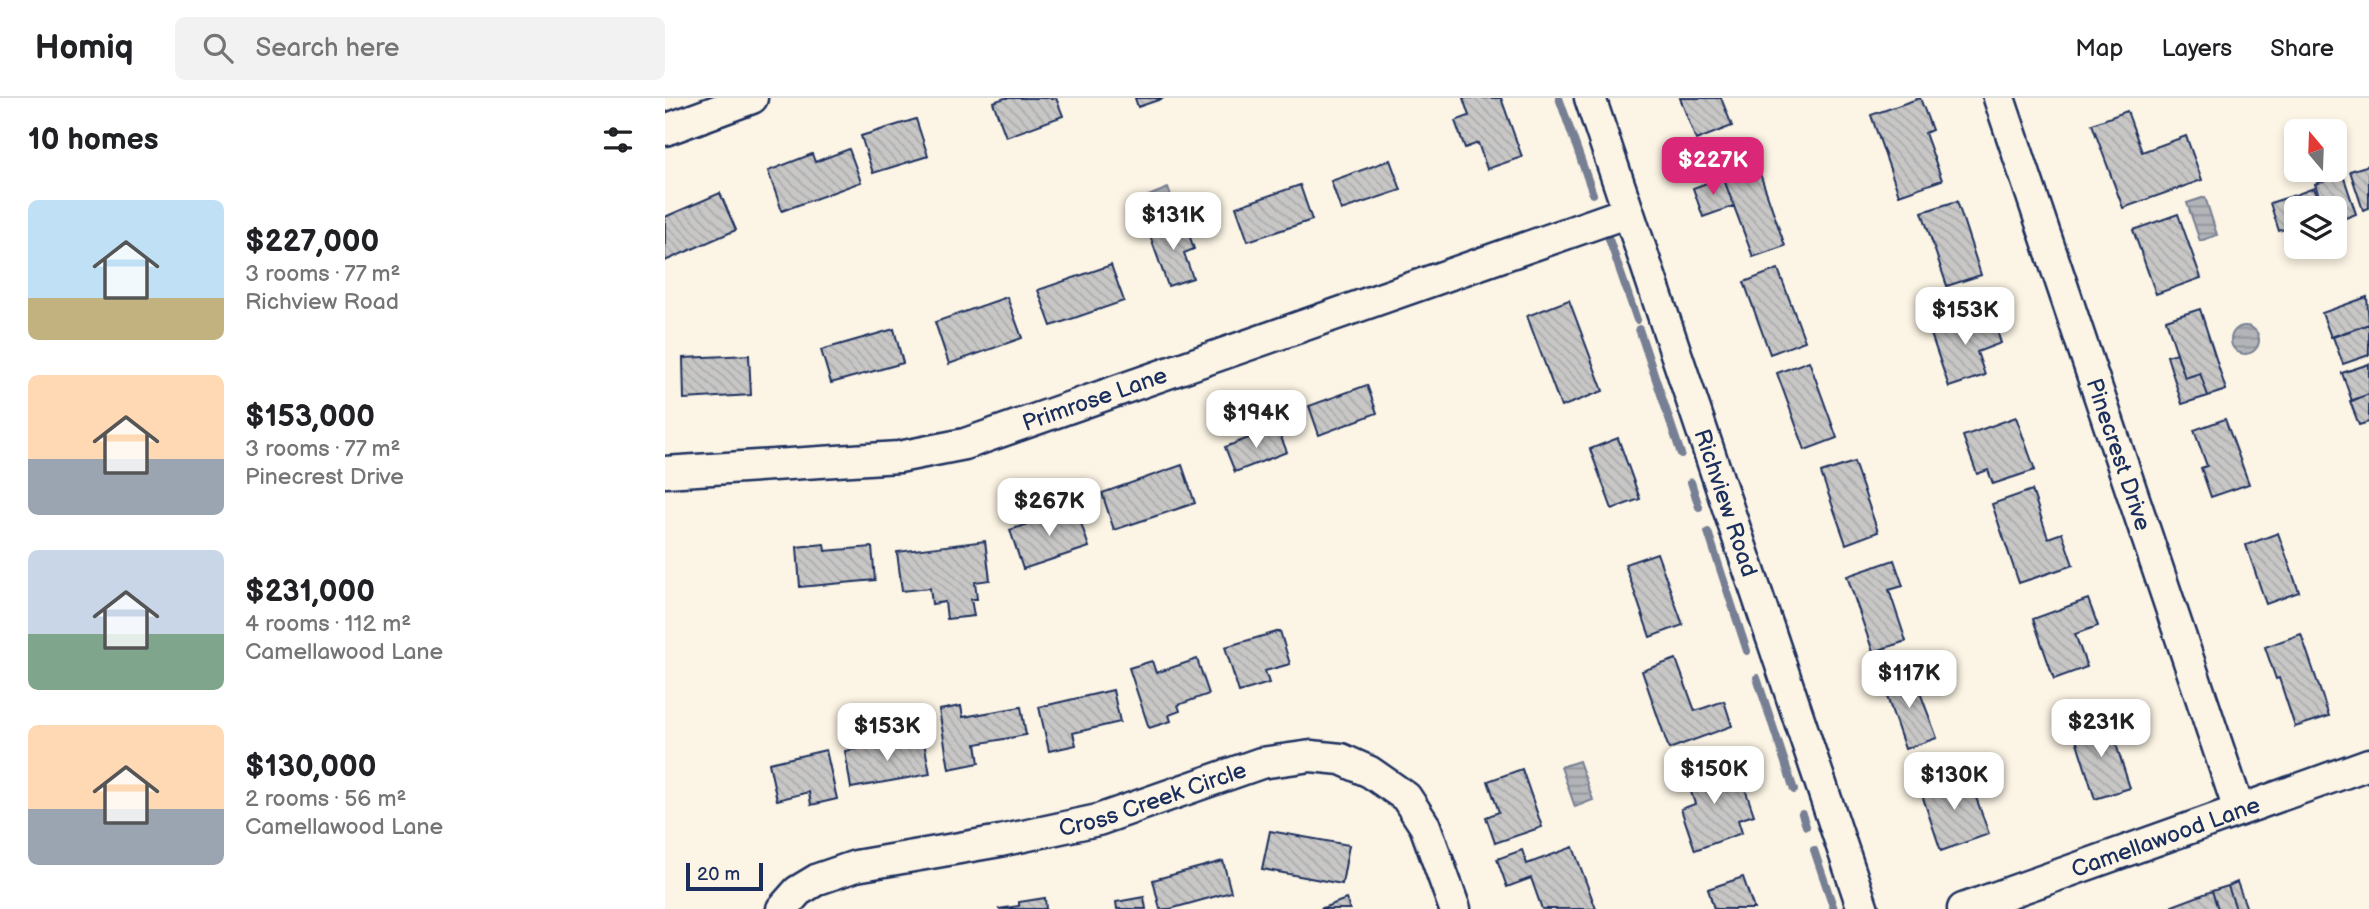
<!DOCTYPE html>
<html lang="en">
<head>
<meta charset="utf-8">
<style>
	:root { --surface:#fff; --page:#f2f2f2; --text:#202124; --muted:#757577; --line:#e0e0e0; --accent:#db2777 }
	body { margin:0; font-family:"Balsamiq Sans",sans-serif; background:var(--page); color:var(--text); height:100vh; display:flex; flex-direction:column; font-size:26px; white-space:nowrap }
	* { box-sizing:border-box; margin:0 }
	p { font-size:23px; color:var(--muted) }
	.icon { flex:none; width:38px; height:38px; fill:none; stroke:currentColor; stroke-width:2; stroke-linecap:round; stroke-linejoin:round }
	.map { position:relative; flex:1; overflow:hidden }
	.panel { display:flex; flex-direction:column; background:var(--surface); width:665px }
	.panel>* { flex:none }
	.needle { width:46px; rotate:341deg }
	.controls { position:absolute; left:1619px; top:21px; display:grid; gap:14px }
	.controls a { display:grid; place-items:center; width:63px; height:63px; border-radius:10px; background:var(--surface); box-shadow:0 4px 10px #0003; font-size:35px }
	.scale { position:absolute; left:21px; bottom:18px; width:77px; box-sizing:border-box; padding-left:7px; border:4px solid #1b2f5e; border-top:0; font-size:19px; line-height:24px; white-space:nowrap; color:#1b2f5e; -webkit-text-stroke:5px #fcf5e5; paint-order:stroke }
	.price { position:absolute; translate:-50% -60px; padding:0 16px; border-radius:14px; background:#fff; color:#222; font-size:23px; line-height:46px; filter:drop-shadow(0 2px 4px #0008) }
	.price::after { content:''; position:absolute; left:50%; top:42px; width:21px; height:16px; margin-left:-10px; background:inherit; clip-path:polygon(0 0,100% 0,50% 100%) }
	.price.current { background:var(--accent); color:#fff }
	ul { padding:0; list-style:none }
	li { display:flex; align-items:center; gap:21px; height:175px; padding:0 28px }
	li span { display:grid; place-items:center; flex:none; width:196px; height:140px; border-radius:10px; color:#555 }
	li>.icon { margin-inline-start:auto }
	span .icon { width:84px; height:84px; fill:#fffc; stroke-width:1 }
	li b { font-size:30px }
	h2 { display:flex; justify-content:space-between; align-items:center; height:84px; padding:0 28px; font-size:30px }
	header { display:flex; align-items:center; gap:42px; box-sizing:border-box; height:98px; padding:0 35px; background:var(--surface); border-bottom:2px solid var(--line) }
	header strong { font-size:33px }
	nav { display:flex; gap:38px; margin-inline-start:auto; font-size:24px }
	.search { width:490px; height:63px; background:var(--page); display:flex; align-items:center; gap:18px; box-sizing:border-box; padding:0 24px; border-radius:10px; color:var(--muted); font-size:26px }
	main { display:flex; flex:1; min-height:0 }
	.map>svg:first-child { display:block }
	.water { fill:url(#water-rules); stroke:#767f94; stroke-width:2 }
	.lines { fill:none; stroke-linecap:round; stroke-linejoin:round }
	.stream { stroke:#767f94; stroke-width:8 }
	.building { fill:url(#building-back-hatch); stroke:#1b2f5e; stroke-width:2 }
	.minor-casing { stroke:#1b2f5e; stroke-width:35 }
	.minor { stroke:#fcf5e5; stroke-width:30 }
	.labels { text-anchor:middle; stroke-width:7; stroke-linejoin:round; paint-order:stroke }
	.street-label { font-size:23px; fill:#1b2f5e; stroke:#fcf5e5 }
</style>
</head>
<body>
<header>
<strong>Homiq</strong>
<div class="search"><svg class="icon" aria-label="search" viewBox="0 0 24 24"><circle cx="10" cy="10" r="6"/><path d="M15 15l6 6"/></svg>Search here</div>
<nav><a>Map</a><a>Layers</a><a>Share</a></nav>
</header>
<main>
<section class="panel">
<h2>10 homes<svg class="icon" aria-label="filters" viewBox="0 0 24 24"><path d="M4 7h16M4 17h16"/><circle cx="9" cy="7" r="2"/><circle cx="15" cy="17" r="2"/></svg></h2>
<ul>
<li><span style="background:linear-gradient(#bfe0f5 70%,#c2b280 0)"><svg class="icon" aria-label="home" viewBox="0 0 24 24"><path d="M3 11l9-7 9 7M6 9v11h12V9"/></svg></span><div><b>$227,000</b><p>3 rooms · 77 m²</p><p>Richview Road</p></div></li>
<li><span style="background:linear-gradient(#ffd9b3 60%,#9aa5b1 0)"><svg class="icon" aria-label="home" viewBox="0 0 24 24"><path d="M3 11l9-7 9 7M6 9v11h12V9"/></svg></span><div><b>$153,000</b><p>3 rooms · 77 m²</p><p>Pinecrest Drive</p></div></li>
<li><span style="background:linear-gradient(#c9d6e8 60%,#7fa58c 0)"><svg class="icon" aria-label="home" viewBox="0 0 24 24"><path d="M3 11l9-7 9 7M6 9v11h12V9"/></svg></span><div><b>$231,000</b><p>4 rooms · 112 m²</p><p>Camellawood Lane</p></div></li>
<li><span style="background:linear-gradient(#ffd9b3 60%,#9aa5b1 0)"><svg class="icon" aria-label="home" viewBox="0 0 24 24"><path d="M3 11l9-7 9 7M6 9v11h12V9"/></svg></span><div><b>$130,000</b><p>2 rooms · 56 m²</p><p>Camellawood Lane</p></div></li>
</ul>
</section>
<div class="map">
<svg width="1704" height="811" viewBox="0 0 1704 811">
	<defs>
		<pattern id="water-rules" width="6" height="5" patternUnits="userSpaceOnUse" patternTransform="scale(1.75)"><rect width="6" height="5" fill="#b2b4b8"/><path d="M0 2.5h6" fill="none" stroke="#909399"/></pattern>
		<pattern id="building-back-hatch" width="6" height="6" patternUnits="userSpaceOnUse" patternTransform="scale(1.75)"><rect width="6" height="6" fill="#c8c7c6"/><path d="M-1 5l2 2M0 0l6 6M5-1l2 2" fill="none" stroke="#ababac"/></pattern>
	</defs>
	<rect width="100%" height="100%" fill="#fcf5e5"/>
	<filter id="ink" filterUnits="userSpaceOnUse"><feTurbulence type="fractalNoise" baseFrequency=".0143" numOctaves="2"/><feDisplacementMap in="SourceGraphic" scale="14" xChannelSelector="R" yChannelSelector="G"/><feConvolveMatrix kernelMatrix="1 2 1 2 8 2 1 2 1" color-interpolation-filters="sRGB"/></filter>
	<g filter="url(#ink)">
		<path class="water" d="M503 90 510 108 474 123 466 105Z
			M1540 99 1552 137 1535 143 1522 105Z
			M1566 242a14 14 0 1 1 28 0a14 14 0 1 1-28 0Z
			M914 663 928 702 910 709 896 669Z"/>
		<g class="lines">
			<path class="stream" d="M894 0 928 96
				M944 141 972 222
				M974 231 1016 356
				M1026 384 1034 409
				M1043 434 1082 553
				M1092 580 1129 692
				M1137 716 1141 728
				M1149 752 1169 811"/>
		</g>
		<path class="building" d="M340 0H391L398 18 341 39 328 4Z
			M470 0H499L473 9Z
			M798 0H836L857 59 822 71 813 45 800 50 790 23 804 18Z
			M1015 0H1056L1067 28 1031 42Z
			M1255 0 1267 32 1260 35 1277 82 1234 97 1206 17Z
			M1462 13 1477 54 1521 38 1537 82 1458 110 1427 26Z
			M251 21 263 58 208 75 196 38Z
			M184 51 196 84 117 113 103 73 147 56 150 64Z
			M725 62 736 92 676 112 666 83Z
			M1092 67 1120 148 1088 159 1058 79Z
			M1704 67V110L1698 112 1685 73Z
			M1678 77 1691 116 1678 121 1679 124 1670 127V110H1658L1650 86Z
			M1058 79 1069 108 1038 119 1028 90Z
			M635 87 647 122 583 143 571 109Z
			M1649 90 1656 110H1632L1627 98Z
			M55 95 71 132 0 163V119Z
			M1627 98 1632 110 1630 138 1627 128 1614 133 1605 105Z
			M1292 103 1316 177 1282 188 1257 114Z
			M1513 116 1536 180 1491 196 1468 132Z
			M519 122 529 151 519 155 528 180 503 188 484 135Z
			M446 167 459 203 386 228 373 192Z
			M1113 171 1140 243 1105 256 1079 184Z
			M342 199 357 240 284 266 270 224Z
			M1702 199 1704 226 1666 239 1657 215Z
			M904 202 938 293 896 309 862 218Z
			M1535 211 1561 292 1543 298 1535 275 1520 280 1501 222Z
			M1325 212 1336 245 1312 254 1320 277 1284 289 1265 233Z
			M1704 226V257L1678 266 1668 239Z
			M229 231 238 265 166 285 156 252Z
			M1512 255 1520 280 1535 275 1543 298 1517 306 1502 258Z
			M84 257 86 297 19 301 18 260Z
			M1144 263 1172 340 1140 352 1112 275Z
			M1704 266V296L1687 303 1677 275Z
			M702 287 712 315 654 337 644 308Z
			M1704 296V324L1694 327 1685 303Z
			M1351 319 1370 372 1328 386 1323 372 1312 376 1298 338Z
			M1560 321 1584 386 1546 399 1536 370 1542 368 1529 332Z
			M612 329 622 354 570 374 560 349Z
			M953 340 975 401 947 411 925 351Z
			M1189 364 1213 434 1181 446 1156 375Z
			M517 367 530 405 449 432 437 395Z
			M1367 392 1383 440 1397 435 1408 467 1354 485 1327 406Z
			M411 410 424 449 358 471 345 432Z
			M1613 435 1634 494 1601 506 1581 447Z
			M320 443 325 482 310 484 312 501H306L309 518 282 521 280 504 267 506 265 490 237 493 232 454Z
			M159 446 160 453 207 449 210 482 135 489 132 449Z
			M992 455 1018 527 985 539 960 466Z
			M1229 462 1238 488 1224 492 1241 543 1208 554 1182 478Z
			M1423 501 1433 528 1410 536 1422 569 1389 581 1368 521Z
			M615 533 625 566 600 573 604 585 574 594 560 549Z
			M1636 536 1664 618 1630 629 1614 580 1611 581 1600 549Z
			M532 561 544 596 513 607 515 613 504 617 506 623 484 630 464 570 487 563 491 575Z
			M1011 561 1030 613 1059 603 1067 628 1004 651 977 573Z
			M1247 573 1272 640 1240 651 1217 584Z
			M448 592 455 624 408 635 411 647 384 653 374 609Z
			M296 608 298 619 356 609 361 637 311 646 314 665 284 671 274 612Z
			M1443 621 1465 690 1430 701 1408 632Z
			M258 639 265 676 186 690 180 653Z
			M161 652 172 701 146 707 144 694 112 702 104 665Z
			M1052 662 1061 688 1077 682 1089 717 1073 722 1077 735 1030 752 1016 711 1030 706 1019 673Z
			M857 671 877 729 830 745 821 719 834 714 823 683Z
			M1302 674 1324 736 1276 753 1255 691Z
			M605 733 684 747 677 786 597 771Z
			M908 749 931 811H877L866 780 842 789 832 761 857 752 862 766Z
			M558 763 566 794 505 811H495L488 782Z
			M1078 779 1089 811H1049L1043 791Z
			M1572 784 1582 811H1571L1563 788Z
			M1563 788 1571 811H1553L1547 793Z
			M1547 793 1553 811H1508L1507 808Z
			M479 799 481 811H452L451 804Z
			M380 800 381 811H333L354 808V804Z
			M681 801 685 811H655Z"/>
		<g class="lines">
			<defs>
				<g id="minor">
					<path id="s1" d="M925 0 1198 811"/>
					<path id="s2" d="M1334 0 1574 712"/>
					<path d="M0 32 87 0"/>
					<path id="s3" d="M0 374 234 359 300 346 963 114"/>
					<path id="s4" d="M117 811 133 793 153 781 191 768 335 743 433 722 596 665 646 658 676 661 705 674 741 699 760 728 790 811"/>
					<path id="s5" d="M1298 811 1704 666"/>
				</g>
			</defs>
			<use href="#minor" class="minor-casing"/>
			<use href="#minor" class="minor"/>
		</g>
	</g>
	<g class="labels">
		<g class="street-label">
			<text dy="8" stroke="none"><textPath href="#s3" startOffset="439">Primrose Lane</textPath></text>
			<text dy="8" stroke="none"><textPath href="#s2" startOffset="376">Pinecrest Drive</textPath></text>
			<text dy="8" stroke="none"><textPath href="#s1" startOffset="427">Richview Road</textPath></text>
			<text dy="8" stroke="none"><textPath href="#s4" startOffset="392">Cross Creek Circle</textPath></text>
			<text dy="8" stroke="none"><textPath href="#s5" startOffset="215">Camellawood Lane</textPath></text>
		</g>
	</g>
</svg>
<div class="controls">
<a><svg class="needle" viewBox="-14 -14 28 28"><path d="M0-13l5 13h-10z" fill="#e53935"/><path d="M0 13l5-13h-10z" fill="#757577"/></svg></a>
<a><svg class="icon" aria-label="layers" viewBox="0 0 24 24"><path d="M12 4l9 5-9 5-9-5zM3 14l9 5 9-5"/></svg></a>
</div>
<div class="scale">20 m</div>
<b class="price current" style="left:1048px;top:99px">$227K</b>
<b class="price" style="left:508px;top:154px">$131K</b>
<b class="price" style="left:1300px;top:249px">$153K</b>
<b class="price" style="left:591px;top:352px">$194K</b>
<b class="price" style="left:384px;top:440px">$267K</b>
<b class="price" style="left:1244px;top:612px">$117K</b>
<b class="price" style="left:1436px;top:661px">$231K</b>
<b class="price" style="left:222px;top:665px">$153K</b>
<b class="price" style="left:1049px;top:708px">$150K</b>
<b class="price" style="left:1289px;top:714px">$130K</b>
</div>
</main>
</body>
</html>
